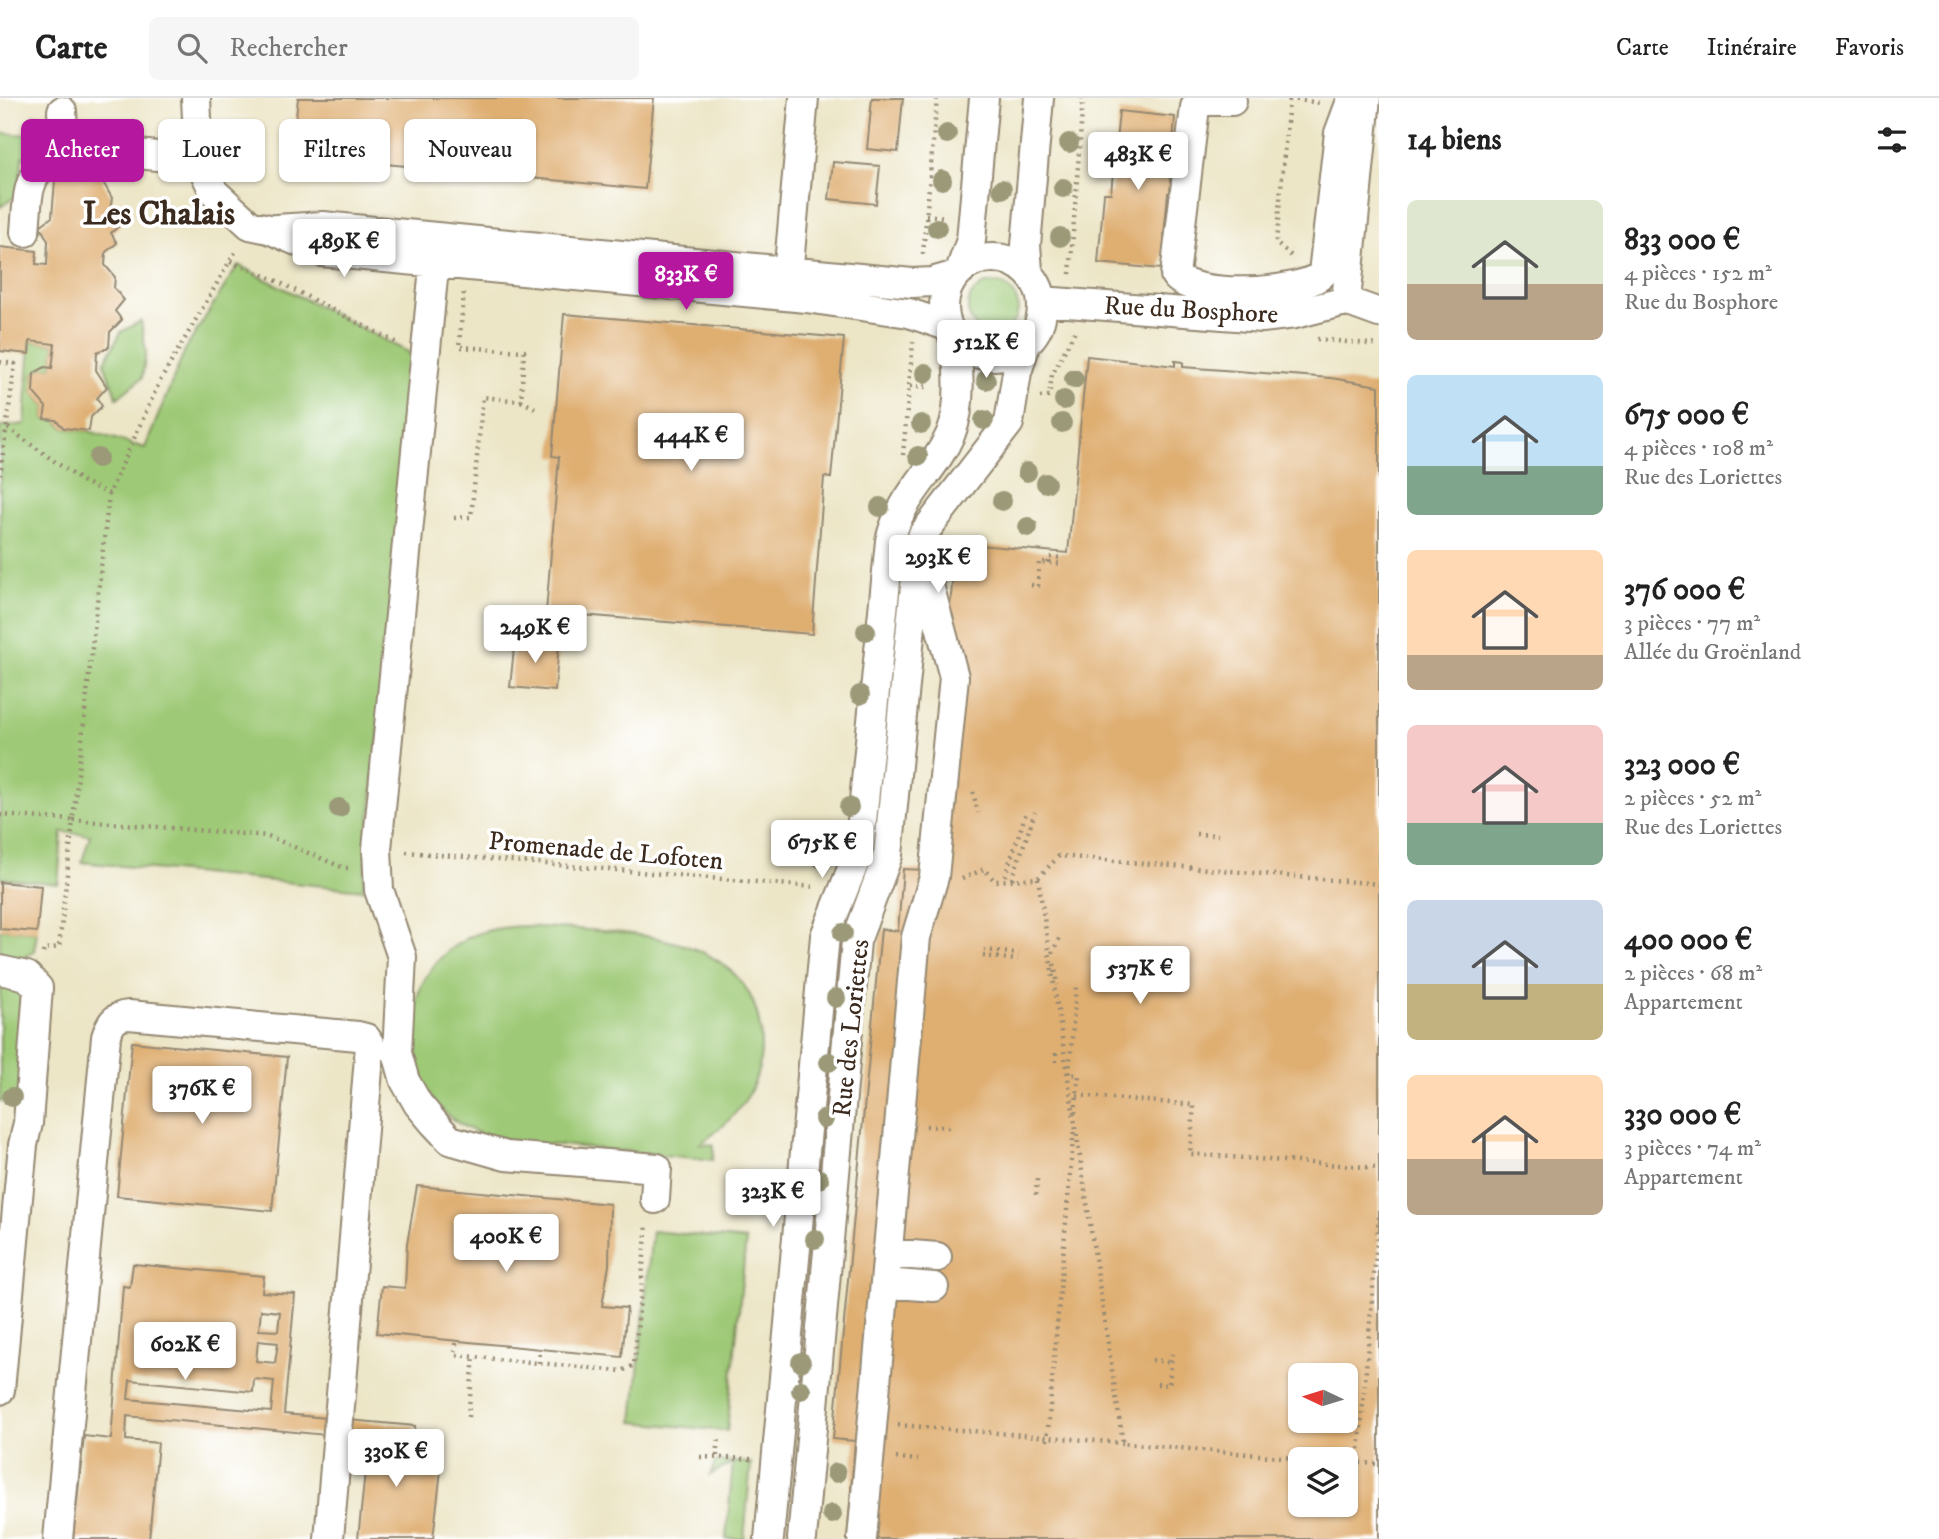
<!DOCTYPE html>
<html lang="fr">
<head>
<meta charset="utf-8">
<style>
	:root { --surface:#fff; --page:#f6f6f6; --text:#222; --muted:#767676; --line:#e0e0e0; --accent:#b5179e }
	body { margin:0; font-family:"IM FELL DW Pica",serif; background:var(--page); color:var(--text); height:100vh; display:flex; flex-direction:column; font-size:26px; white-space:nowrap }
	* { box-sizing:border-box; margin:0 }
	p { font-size:23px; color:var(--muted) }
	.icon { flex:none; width:38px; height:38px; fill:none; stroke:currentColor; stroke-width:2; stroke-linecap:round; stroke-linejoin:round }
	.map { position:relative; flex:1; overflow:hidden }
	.panel { display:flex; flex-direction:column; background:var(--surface); width:560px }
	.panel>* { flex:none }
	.hud { position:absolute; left:21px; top:21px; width:665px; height:63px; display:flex; gap:14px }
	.needle { width:46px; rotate:274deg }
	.controls { position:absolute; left:1288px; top:1265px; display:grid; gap:14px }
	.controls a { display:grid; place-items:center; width:70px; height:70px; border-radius:10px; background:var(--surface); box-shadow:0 2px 5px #0004; font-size:35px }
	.price { position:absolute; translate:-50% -60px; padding:0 16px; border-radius:7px; background:#fff; color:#222; font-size:23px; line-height:46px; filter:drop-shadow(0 2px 4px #0008) }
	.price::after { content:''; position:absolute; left:50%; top:42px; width:21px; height:16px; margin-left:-10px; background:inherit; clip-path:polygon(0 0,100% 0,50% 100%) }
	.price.on { background:var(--accent); color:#fff }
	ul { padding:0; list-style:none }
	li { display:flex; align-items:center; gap:21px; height:175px; padding:0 28px }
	li span { display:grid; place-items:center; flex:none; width:196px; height:140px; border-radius:10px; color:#555 }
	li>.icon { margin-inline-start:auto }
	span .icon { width:84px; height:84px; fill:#fffc; stroke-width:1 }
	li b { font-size:30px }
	h2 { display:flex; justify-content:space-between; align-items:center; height:84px; padding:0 28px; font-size:30px }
	.tag { padding:0 24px; border-radius:10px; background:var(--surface); box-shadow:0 2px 5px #0004; font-size:24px; line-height:63px }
	.tag.on { background:var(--accent); color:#fff }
	header { display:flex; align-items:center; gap:42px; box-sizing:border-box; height:98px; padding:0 35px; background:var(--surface); border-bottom:2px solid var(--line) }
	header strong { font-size:33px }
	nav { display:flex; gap:38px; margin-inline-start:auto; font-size:24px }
	.search { width:490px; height:63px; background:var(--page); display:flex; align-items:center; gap:18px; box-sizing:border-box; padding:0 24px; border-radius:10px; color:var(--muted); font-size:26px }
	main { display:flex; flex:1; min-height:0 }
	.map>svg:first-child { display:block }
	.green { fill:#9ec976; stroke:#6c7a4a; stroke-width:2 }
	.building { fill:#dfaf72; fill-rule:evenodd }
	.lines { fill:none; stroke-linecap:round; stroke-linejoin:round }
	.minor-casing { stroke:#948872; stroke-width:32 }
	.path { stroke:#948872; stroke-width:4.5; stroke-dasharray:2 5; stroke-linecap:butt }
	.minor { stroke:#fff; stroke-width:28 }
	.tree { fill:#9b9978 }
	.labels { text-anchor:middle; stroke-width:7; stroke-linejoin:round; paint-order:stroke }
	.street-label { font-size:26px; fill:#3b2a1e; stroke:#fff }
	.district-label { font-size:33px; font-weight:bold; fill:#3b2a1e; stroke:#fff }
</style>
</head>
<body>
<header>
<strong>Carte</strong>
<div class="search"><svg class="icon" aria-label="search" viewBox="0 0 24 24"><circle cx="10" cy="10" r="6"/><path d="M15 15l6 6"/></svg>Rechercher</div>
<nav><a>Carte</a><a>Itinéraire</a><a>Favoris</a></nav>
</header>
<main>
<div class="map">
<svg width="1379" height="1441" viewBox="0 0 1379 1441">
	<rect width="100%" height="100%" fill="#fff"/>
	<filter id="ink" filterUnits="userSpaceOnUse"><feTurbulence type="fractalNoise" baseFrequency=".0143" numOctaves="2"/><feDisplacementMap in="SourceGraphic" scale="14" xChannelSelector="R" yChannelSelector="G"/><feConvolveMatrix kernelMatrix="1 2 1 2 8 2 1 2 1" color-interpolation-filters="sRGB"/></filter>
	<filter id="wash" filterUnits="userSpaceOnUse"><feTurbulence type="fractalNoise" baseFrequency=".00686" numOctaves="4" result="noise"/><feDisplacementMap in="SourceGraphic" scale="28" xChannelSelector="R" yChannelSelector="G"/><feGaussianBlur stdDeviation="1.57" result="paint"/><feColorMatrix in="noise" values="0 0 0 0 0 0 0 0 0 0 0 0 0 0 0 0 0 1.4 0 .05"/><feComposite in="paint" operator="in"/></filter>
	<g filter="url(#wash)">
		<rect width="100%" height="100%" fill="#ece5c6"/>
		<path class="green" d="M34 17 50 21 53 41 35 57 22 59 19 96 0 109V35L32 37Z
			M238 167 416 258 363 792 82 764 90 737 62 734 58 786 0 780V329L25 326 30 243 55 246 52 270 45 269 34 275 33 294 46 309 44 321 56 322 64 330 89 333 145 350 185 252Z
			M968 210a25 25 0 1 1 50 0a25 25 0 1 1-50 0Z
			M141 223 146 254 142 280 117 300 104 265 121 234Z
			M525 828C612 836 764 824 761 951 760 994 733 1023 700 1046L714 1047 713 1062C666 1057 618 1053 571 1048 536 1045 498 1046 467 1030 395 993 392 882 464 842 483 831 504 829 525 828Z
			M0 831 37 834 34 853 20 863 5 859 0 854Z
			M0 885 21 892 26 900 22 1005 0 1003Z
			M652 1133 746 1142 727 1333 633 1324Z
			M716 1363 751 1365 744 1441H726L733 1365 710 1377Z"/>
		<g id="blocks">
			<path class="building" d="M298 0H654L645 91 292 57Z
				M872 0H903L898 54 867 51Z
				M1119 13 1175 19 1170 83 1174 84 1173 96 1168 95 1164 137H1169L1168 147 1164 146 1161 171 1098 165 1104 95H1111Z
				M65 63 105 66 103 84 112 100 110 112 120 127 111 135 117 145 106 154 105 167 115 179 114 190 124 202 115 213 122 222 110 234 109 249 97 254 96 272 107 289 97 300 102 308 91 319 89 333 64 330 56 322 44 321 46 309 33 294 34 275 45 269 52 270 55 246 30 243 29 256 0 253V149L37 153 36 166 47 167 48 143 40 128 52 119 56 70Z
				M833 64 880 68 876 106 829 101Z
				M564 216 844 240 831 380 824 379 812 536 546 514 559 359 552 358Z
				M1087 258 1175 268V263L1183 264V269L1331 280 1379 288V1441H847L855 1343 833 1341 881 831 898 833 903 771 925 772 956 445 1068 455ZM1300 1278H1346V1323H1300ZM1300 1362H1346V1407H1300Z
				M515 541 559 545 555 593 510 589Z
				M0 784 41 788 37 834 0 831Z
				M132 944 287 959 272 1113 117 1098Z
				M417 1088 610 1106 609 1167 602 1208 627 1210 622 1259 377 1235 382 1188 405 1190 407 1146Z
				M133 1166 264 1178 262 1194 295 1196 284 1316 327 1320 326 1337 127 1318 126 1342 158 1345 149 1441H73L84 1338 111 1341 123 1188 130 1189ZM261 1212 280 1214 278 1233 259 1232ZM258 1243 278 1245 275 1265 256 1263ZM254 1281 274 1283 271 1314 128 1301 130 1282 253 1294Z
				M349 1322 415 1328 413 1369 441 1372 433 1441H358L366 1364 397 1367 399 1343 347 1338Z"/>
		</g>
	</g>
	<g filter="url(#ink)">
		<use href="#blocks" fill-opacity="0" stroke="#948872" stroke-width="2"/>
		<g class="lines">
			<defs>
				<path id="minor" d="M196 0 199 62 214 94 250 127 269 131 322 154 806 200 909 215 947 228
					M1232 3H1205L1195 9 1175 177C1190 201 1305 197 1323 175L1339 35 1352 0
					M62 13 64 49
					M276 131 323 128 912 185 932 184 953 178
					M25 134C29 87 25 79 64 49L199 62
					M437 139 377 751 379 792 402 859 397 955 405 983 418 1006 434 1025 450 1042 506 1058 657 1070 655 1101
					M944 209a49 49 0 1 1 98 0a49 49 0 1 1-98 0Z
					M961 170 971 142 984 0
					M1028 172 1026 147 1039 0
					M787 189 804 0
					M1042 203 1262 220 1295 216 1346 203
					M1346 203 1366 0
					M1346 203 1379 215
					M0 872 27 878 38 890 28 1025 23 1047 0 1292
					M887 1155 937 1159
					M885 1185 934 1189
					M58 1441 106 939C110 926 114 918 129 917L358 938 366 940 370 947 329 1441
					M769 1441 825 838 859 753 890 443C901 396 934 375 951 335 962 308 959 268 954 239
					M802 1441 856 843 888 757 919 448 923 436 1009 325 1017 274 1026 246
					M862 1441 916 839 934 779 954 579 923 465"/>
			</defs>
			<use href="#minor" class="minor-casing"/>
			<path class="path" d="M1289 1 1321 5
				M1289 2 1276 145 1294 160
				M926 117 946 119
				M923 156 937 0
				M230 164 271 180 399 246
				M1070 176 1083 0
				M1317 241 1379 247
				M0 264 15 266 0 377
				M910 288 930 289
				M1040 299 1049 298 1052 277 1076 231
				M521 303 535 310
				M8 330 82 383 109 396
				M903 357 913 244
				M454 420 471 419 483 299 521 303 524 253 459 249 464 194
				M1048 465 1049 459 1064 460
				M1031 487 1038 488 1039 464 1064 466
				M973 694 978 715
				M0 717 73 722 109 396 159 285 237 151
				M1196 736 1218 737
				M406 754 815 789
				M1005 778 1026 715
				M1038 780 1123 1345 1316 1362
				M962 781 984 771 995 783 1038 780 1059 758 1379 786
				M1012 781 1035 714
				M984 852 1019 856
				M43 855 44 851 59 849 73 722 268 738 344 770H351
				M1052 855 1060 839
				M983 858 1018 862
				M1054 866 1058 887
				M1056 964V953
				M1077 997 1194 1007 1190 1056 1379 1070
				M1075 1015 1079 977 1069 976 1076 889
				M926 1028 949 1029
				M1036 1097 1037 1081
				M456 1245 455 1257 622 1273 634 1267 647 1125
				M1152 1262 1171 1264
				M539 1265 540 1251
				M1157 1286 1169 1287 1172 1256
				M468 1319 474 1259
				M898 1327 1123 1345
				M1047 1343 1074 1031
				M717 1358 719 1340
				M700 1359 751 1361
				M896 1360 918 1362
				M1346 1364 1379 1366
				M1358 1365 1379 1119"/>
			<use href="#minor" class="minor"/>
		</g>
		<g class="tree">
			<circle cx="947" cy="36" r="10"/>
			<circle cx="1069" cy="45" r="10"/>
			<circle cx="942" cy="82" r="10"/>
			<circle cx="1063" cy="90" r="10"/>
			<circle cx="1002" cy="91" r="10"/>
			<circle cx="937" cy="130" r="10"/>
			<circle cx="1060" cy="139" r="10"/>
			<circle cx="925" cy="275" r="10"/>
			<circle cx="1074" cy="281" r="10"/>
			<circle cx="986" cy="282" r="10"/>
			<circle cx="1064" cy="302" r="10"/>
			<circle cx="984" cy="322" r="10"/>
			<circle cx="1062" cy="325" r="10"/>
			<circle cx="921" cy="326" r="10"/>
			<circle cx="918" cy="358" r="10"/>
			<circle cx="98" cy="360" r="10"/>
			<circle cx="1027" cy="374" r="10"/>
			<circle cx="1046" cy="385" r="10"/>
			<circle cx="1002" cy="403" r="10"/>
			<circle cx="880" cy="409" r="10"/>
			<circle cx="1028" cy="429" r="10"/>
			<circle cx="866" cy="533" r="10"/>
			<circle cx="860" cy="597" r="10"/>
			<circle cx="849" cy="709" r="10"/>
			<circle cx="339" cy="710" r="10"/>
			<circle cx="821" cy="760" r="10"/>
			<circle cx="843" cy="835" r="10"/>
			<circle cx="836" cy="900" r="10"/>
			<circle cx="829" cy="964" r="10"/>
			<circle cx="12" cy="999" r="10"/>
			<circle cx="824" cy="1021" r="10"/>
			<circle cx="819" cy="1081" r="10"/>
			<circle cx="815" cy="1141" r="10"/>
			<circle cx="801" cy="1264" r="10"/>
			<circle cx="801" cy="1292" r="10"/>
			<circle cx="836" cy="1375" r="10"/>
			<circle cx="832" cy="1416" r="10"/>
		</g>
	</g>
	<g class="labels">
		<g class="street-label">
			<text transform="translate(1191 211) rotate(3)" y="9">Rue du Bosphore</text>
			<text transform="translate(606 752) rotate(5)" y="9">Promenade de Lofoten</text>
			<text transform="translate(850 930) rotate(-84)" y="9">Rue des Loriettes</text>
		</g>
		<g class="district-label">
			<text x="159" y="126">Les Chalais</text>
		</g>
	</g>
</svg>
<div class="controls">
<a><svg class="needle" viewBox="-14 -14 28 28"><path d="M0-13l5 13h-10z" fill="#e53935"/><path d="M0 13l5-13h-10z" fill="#767676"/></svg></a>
<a><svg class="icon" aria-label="layers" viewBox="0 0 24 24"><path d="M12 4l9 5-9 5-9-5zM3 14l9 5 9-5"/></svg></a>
</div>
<b class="price" style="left:1138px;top:94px">483K €</b>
<b class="price" style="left:344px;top:181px">489K €</b>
<b class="price on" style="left:686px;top:214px">833K €</b>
<b class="price" style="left:986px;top:282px">512K €</b>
<b class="price" style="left:691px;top:375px">444K €</b>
<b class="price" style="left:938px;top:497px">293K €</b>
<b class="price" style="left:535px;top:567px">249K €</b>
<b class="price" style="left:822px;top:782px">675K €</b>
<b class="price" style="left:1140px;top:908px">537K €</b>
<b class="price" style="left:202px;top:1028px">376K €</b>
<b class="price" style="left:773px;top:1131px">323K €</b>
<b class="price" style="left:506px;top:1176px">400K €</b>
<b class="price" style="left:185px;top:1284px">602K €</b>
<b class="price" style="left:396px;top:1391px">330K €</b>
<div class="hud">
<a class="tag on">Acheter</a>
<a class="tag">Louer</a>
<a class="tag">Filtres</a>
<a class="tag">Nouveau</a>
</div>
</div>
<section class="panel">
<h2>14 biens<svg class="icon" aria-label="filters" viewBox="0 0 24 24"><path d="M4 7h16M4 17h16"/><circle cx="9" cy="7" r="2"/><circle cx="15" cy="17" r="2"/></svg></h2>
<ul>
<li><span style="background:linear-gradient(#dfe7d0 60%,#b9a48a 0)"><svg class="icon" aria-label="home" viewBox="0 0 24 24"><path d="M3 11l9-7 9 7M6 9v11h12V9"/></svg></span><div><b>833 000 €</b><p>4 pièces · 152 m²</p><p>Rue du Bosphore</p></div></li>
<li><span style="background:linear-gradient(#bfe0f5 65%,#7fa58c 0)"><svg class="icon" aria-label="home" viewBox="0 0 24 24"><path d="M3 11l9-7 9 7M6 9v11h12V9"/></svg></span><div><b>675 000 €</b><p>4 pièces · 108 m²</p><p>Rue des Loriettes</p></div></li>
<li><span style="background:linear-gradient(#ffd9b3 75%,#b9a48a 0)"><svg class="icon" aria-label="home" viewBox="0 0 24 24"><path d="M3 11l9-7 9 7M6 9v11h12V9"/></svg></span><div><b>376 000 €</b><p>3 pièces · 77 m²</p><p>Allée du Groënland</p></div></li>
<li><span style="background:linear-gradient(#f6c9c9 70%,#7fa58c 0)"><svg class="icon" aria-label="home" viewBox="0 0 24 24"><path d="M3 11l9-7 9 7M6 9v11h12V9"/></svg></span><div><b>323 000 €</b><p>2 pièces · 52 m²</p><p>Rue des Loriettes</p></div></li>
<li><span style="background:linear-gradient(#c9d6e8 60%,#c2b280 0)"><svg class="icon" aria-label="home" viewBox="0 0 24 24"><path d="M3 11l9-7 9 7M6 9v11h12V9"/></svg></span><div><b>400 000 €</b><p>2 pièces · 68 m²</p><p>Appartement</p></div></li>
<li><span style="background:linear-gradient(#ffd9b3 60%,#b9a48a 0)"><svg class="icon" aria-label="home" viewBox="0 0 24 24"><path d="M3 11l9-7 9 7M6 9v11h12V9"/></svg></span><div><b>330 000 €</b><p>3 pièces · 74 m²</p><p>Appartement</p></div></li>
</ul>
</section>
</main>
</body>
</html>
